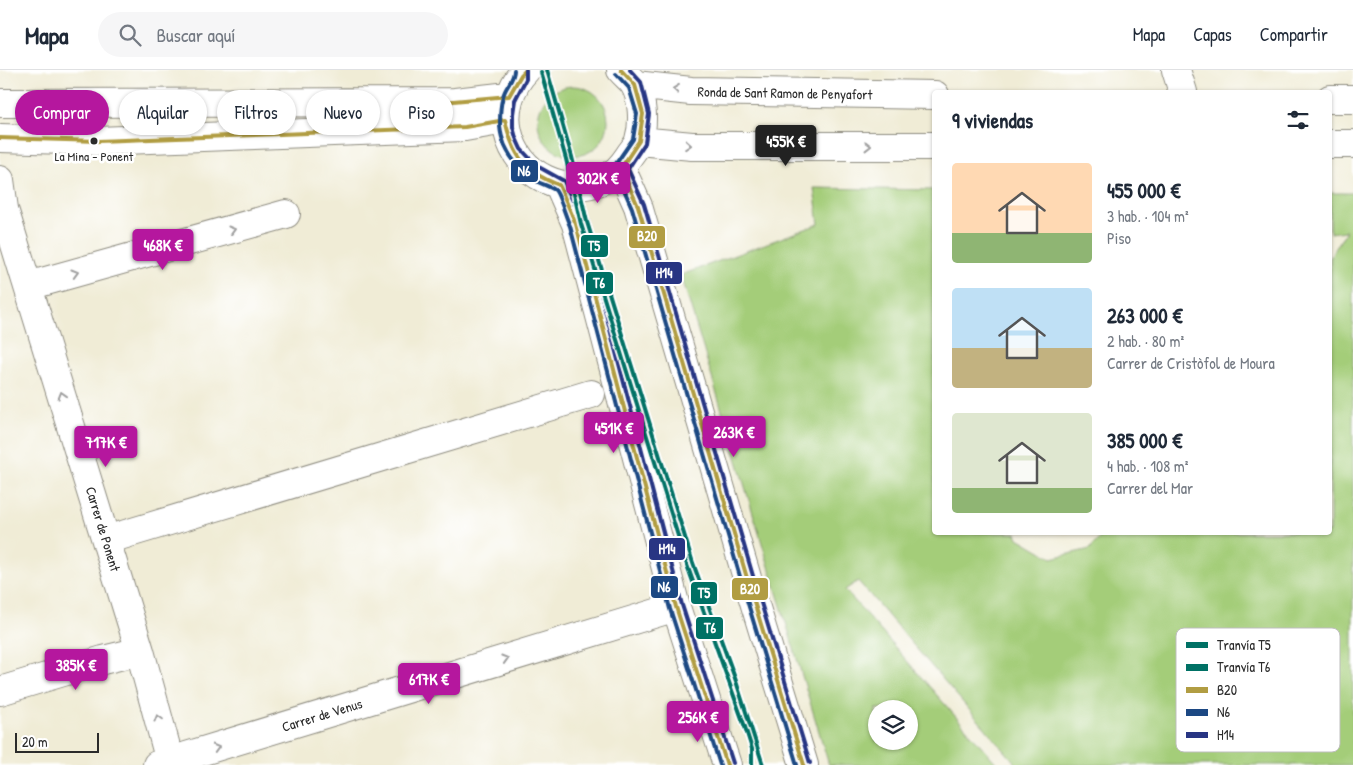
<!DOCTYPE html>
<html lang="es">
<head>
<meta charset="utf-8">
<style>
	:root { --surface:#fff; --page:#f6f6f7; --text:#1f2937; --muted:#747a83; --line:#e0e1e3; --accent:#b5179e }
	body { margin:0; font-family:"Patrick Hand",sans-serif; background:var(--page); color:var(--text); height:100vh; display:flex; flex-direction:column; font-size:19px; white-space:nowrap }
	* { box-sizing:border-box; margin:0 }
	p { font-size:16px; color:var(--muted) }
	.icon { flex:none; width:28px; height:28px; fill:none; stroke:currentColor; stroke-width:2; stroke-linecap:round; stroke-linejoin:round }
	.map { position:relative; flex:1; overflow:hidden }
	.sheet { position:absolute; left:932px; top:20px; width:400px; height:445px; display:flex; flex-direction:column; background:var(--surface); border-radius:5px; box-shadow:0 1px 4px #0004 }
	.sheet>* { flex:none }
	.hud { position:absolute; left:15px; top:20px; width:475px; height:45px; display:flex; gap:10px }
	.buttons { position:absolute; left:868px; top:630px; display:grid; gap:10px }
	.buttons a { display:grid; place-items:center; width:50px; height:50px; border-radius:50%; background:var(--surface); box-shadow:0 1px 4px #0004; font-size:25px }
	.scale { position:absolute; left:15px; bottom:12px; width:84px; box-sizing:border-box; padding-left:5px; border:2px solid #2b2b2b; border-top:0; font-size:14px; line-height:18px; white-space:nowrap; color:#2b2b2b; -webkit-text-stroke:4px #fff; paint-order:stroke }
	.price { position:absolute; translate:-50% -42px; padding:0 11px; border-radius:5px; background:var(--accent); color:#fff; font-size:16px; line-height:32px; filter:drop-shadow(0 1px 2px #0008) }
	.price::after { content:''; position:absolute; left:50%; top:30px; width:15px; height:11px; margin-left:-8px; background:inherit; clip-path:polygon(0 0,100% 0,50% 100%) }
	.price.on { background:#222; color:#fff }
	ul { padding:0; list-style:none }
	li { display:flex; align-items:center; gap:15px; height:125px; padding:0 20px }
	li span { display:grid; place-items:center; flex:none; width:140px; height:100px; border-radius:5px; color:#555 }
	li>.icon { margin-inline-start:auto }
	span .icon { width:60px; height:60px; fill:#fffc; stroke-width:1 }
	li b { font-size:21px }
	h2 { display:flex; justify-content:space-between; align-items:center; height:60px; padding:0 20px; font-size:21px }
	.chip { padding:0 18px; border-radius:22px; background:var(--surface); box-shadow:0 1px 4px #0004; font-size:18px; line-height:45px }
	.chip.on { background:var(--accent); color:#fff }
	header { display:flex; align-items:center; gap:30px; box-sizing:border-box; height:70px; padding:0 25px; background:var(--surface); border-bottom:1px solid var(--line) }
	header strong { font-size:24px }
	nav { display:flex; gap:28px; margin-inline-start:auto; font-size:18px }
	.search { width:350px; height:45px; background:var(--page); display:flex; align-items:center; gap:12px; box-sizing:border-box; padding:0 18px; border-radius:28px; color:var(--muted); font-size:19px }
	.map>svg:first-child { display:block }
	.green { fill:#a4cd79; stroke:#687c52; fill-rule:evenodd }
	.lines { fill:none; stroke-linecap:round; stroke-linejoin:round }
	.street-casing { stroke:#8e8c80; stroke-width:30 }
	.secondary-casing { stroke:#8e8c80; stroke-width:30 }
	.street { stroke:#fff; stroke-width:28 }
	.secondary { stroke:#fff; stroke-width:28 }
	.bus-1-casing { stroke:#fff; stroke-width:8 }
	.bus-2-casing { stroke:#fff; stroke-width:8 }
	.bus-3-casing { stroke:#fff; stroke-width:8 }
	.bus-1 { stroke:#b19d42; stroke-width:4 }
	.bus-2 { stroke:#1c4883; stroke-width:4 }
	.bus-3 { stroke:#283583; stroke-width:4 }
	.tram-1-casing { stroke:#fff; stroke-width:8 }
	.tram-2-casing { stroke:#fff; stroke-width:8 }
	.tram-1 { stroke:#007165; stroke-width:4 }
	.tram-2 { stroke:#007165; stroke-width:4 }
	.oneway { stroke:#a0a0a0 }
	.bus-dot { fill:#2b2b2b; stroke:#fff; stroke-width:2 }
	.labels { text-anchor:middle; stroke-width:5; stroke-linejoin:round; paint-order:stroke }
	.bus-label { font-size:13px; fill:#2b2b2b; stroke:#fff }
	.street-label { font-size:14px; fill:#2b2b2b; stroke:#fff }
	.key { fill:#fff; stroke:#bfbfbf; stroke-width:1 }
	.key-label { font-size:14px; fill:#2b2b2b }
	.line-badge { stroke:#fff; stroke-width:2 }
	.badge-label { font-size:14px; text-anchor:middle; font-weight:bold; fill:#fff }
</style>
</head>
<body>
<header>
<strong>Mapa</strong>
<div class="search"><svg class="icon" aria-label="search" viewBox="0 0 24 24"><circle cx="10" cy="10" r="6"/><path d="M15 15l6 6"/></svg>Buscar aquí</div>
<nav><a>Mapa</a><a>Capas</a><a>Compartir</a></nav>
</header>
<div class="map">
<svg width="1353" height="695" viewBox="0 0 1353 695">
	<rect width="100%" height="100%" fill="#fff"/>
	<filter id="ink" filterUnits="userSpaceOnUse"><feTurbulence type="fractalNoise" baseFrequency=".02" numOctaves="2"/><feDisplacementMap in="SourceGraphic" scale="10" xChannelSelector="R" yChannelSelector="G"/><feConvolveMatrix kernelMatrix="1 2 1 2 8 2 1 2 1" color-interpolation-filters="sRGB"/></filter>
	<filter id="wash" filterUnits="userSpaceOnUse"><feTurbulence type="fractalNoise" baseFrequency=".0096" numOctaves="4" result="noise"/><feDisplacementMap in="SourceGraphic" scale="20" xChannelSelector="R" yChannelSelector="G"/><feGaussianBlur stdDeviation="1.12" result="paint"/><feColorMatrix in="noise" values="0 0 0 0 0 0 0 0 0 0 0 0 0 0 0 0 0 1.4 0 .05"/><feComposite in="paint" operator="in"/></filter>
	<g filter="url(#wash)">
		<rect width="100%" height="100%" fill="#f0ecd6"/>
		<path class="green" d="M538 51a35 35 0 1 1 70 0a35 35 0 1 1-70 0Z
			M814 118 935 120V462L1016 463 1018 468 1052 488 1090 479 1104 463 1330 462V188L1346 161 1330 163V123H1353V695H1017L858 511 845 520 998 695H829L681 205 819 154ZM876 639H909V671H876Z"/>
	</g>
	<g filter="url(#ink)">
		<g class="lines">
			<defs>
				<path id="street" d="M1176 0 1183 22
					M0 110 4 139 140 581 171 695
					M28 216 286 144
					M106 470 591 324
					M0 621 103 590 140 581
					M157 695 676 537"/>
				<path id="secondary" d="M526 0C510 16 503 41 508 62 518 106 565 128 605 109 616 104 623 95 629 86 632 81 638 75 639 70 644 54 643 28 634 14 631 9 625 5 621 0
					M635 15 691 21 935 25
					M1330 29H1353
					M0 33 455 32 509 26
					M0 68 98 71 465 57 505 50
					M639 71 692 76H935
					M1330 74H1353
					M621 98 638 136 752 525 804 695
					M559 115 576 154 676 537 727 695"/>
			</defs>
			<use href="#street" class="street-casing"/>
			<use href="#secondary" class="secondary-casing"/>
			<use href="#street" class="street"/>
			<use href="#secondary" class="secondary"/>
			<defs>
				<path id="bus-1" d="M621 0 635 15 643 44 639 71 621 98 638 136 752 525 804 695
					M442 32 509 26 521 5 526 0
					M0 68 98 71 465 57 505 50C513 85 524 102 559 115L576 154 676 537 727 695"/>
				<path id="bus-2" d="M514 0C514 9 508 14 505 21 500 32 500 45 500 56 502 80 518 99 538 112 542 114 551 117 555 120 560 126 566 148 570 156L670 539 720 695
					M616 4 629 18 637 44 633 69 615 95V99L632 138 746 527 797 695"/>
				<path id="bus-3" d="M526 0V9L515 30 513 44V57L516 68 521 79 537 96 564 111 582 152 682 535 733 693
					M630 0 641 12 649 44 645 73 628 99 644 134 758 523 810 693"/>
			</defs>
			<use href="#bus-1" class="bus-1-casing"/>
			<use href="#bus-2" class="bus-2-casing"/>
			<use href="#bus-3" class="bus-3-casing"/>
			<use href="#bus-1" class="bus-1"/>
			<use href="#bus-2" class="bus-2"/>
			<use href="#bus-3" class="bus-3"/>
			<defs>
				<path id="tram-1" d="M547 0 572 87 587 152 693 493 736 611 763 695"/>
				<path id="tram-2" d="M541 2 566 89 581 154 687 495 745 657 752 679V695"/>
			</defs>
			<use href="#tram-1" class="tram-1-casing"/>
			<use href="#tram-2" class="tram-2-casing"/>
			<use href="#tram-1" class="tram-1"/>
			<use href="#tram-2" class="tram-2"/>
		</g>
		<defs><path id="oneway-chevron" d="M-2-3.5L2.5 0L-2 3.5" fill="none" stroke-width="1.6" stroke-linecap="round" stroke-linejoin="round" transform="scale(1.25)"/></defs>
		<g class="oneway">
			<use href="#oneway-chevron" transform="translate(676 19) rotate(-174)"/>
			<use href="#oneway-chevron" transform="translate(688 75) rotate(4)"/>
			<use href="#oneway-chevron" transform="translate(868 76)"/>
			<use href="#oneway-chevron" transform="translate(232 160) rotate(-16)"/>
			<use href="#oneway-chevron" transform="translate(75 203) rotate(-16)"/>
			<use href="#oneway-chevron" transform="translate(62 325) rotate(-107)"/>
			<use href="#oneway-chevron" transform="translate(505 589) rotate(-17)"/>
			<use href="#oneway-chevron" transform="translate(158 648) rotate(-105)"/>
			<use href="#oneway-chevron" transform="translate(216 678) rotate(-16)"/>
		</g>
	</g>
	<circle class="bus-dot" cx="94" cy="71" r="4.5"/>
	<g class="labels">
		<g class="bus-label">
			<text x="94" y="91">La Mina - Ponent</text>
		</g>
		<g class="street-label">
			<text transform="translate(785 23) rotate(1)" y="5">Ronda de Sant Ramon de Penyafort</text>
			<text transform="translate(103 459) rotate(73)" y="5">Carrer de Ponent</text>
			<text transform="translate(322 645) rotate(-17)" y="5">Carrer de Venus</text>
		</g>
	</g>
	<rect x="1176" y="558" width="164" height="124" rx="8" class="key"/>
	<rect x="1186" y="572" width="22" height="6" fill="#007165"/>
	<rect x="1186" y="594" width="22" height="7" fill="#007165"/>
	<rect x="1186" y="617" width="22" height="6" fill="#b19d42"/>
	<rect x="1186" y="639" width="22" height="7" fill="#1c4883"/>
	<rect x="1186" y="662" width="22" height="6" fill="#283583"/>
	<g class="key-label">
		<text x="1217" y="580">Tranvía T5</text>
		<text x="1217" y="602">Tranvía T6</text>
		<text x="1217" y="625">B20</text>
		<text x="1217" y="647">N6</text>
		<text x="1217" y="670">H14</text>
	</g>
	<g class="line-badge">
		<rect x="510" y="89" width="29" height="24" rx="5" fill="#1c4883"/>
		<rect x="628" y="155" width="38" height="24" rx="5" fill="#b19d42"/>
		<rect x="580" y="164" width="29" height="24" rx="5" fill="#007165"/>
		<rect x="645" y="191" width="38" height="24" rx="5" fill="#283583"/>
		<rect x="585" y="201" width="29" height="24" rx="5" fill="#007165"/>
		<rect x="648" y="467" width="38" height="24" rx="5" fill="#283583"/>
		<rect x="650" y="505" width="29" height="24" rx="5" fill="#1c4883"/>
		<rect x="731" y="507" width="38" height="24" rx="5" fill="#b19d42"/>
		<rect x="690" y="511" width="28" height="24" rx="5" fill="#007165"/>
		<rect x="695" y="546" width="29" height="24" rx="5" fill="#007165"/>
	</g>
	<g class="badge-label">
		<text x="524" y="106">N6</text>
		<text x="647" y="171">B20</text>
		<text x="594" y="181">T5</text>
		<text x="664" y="208">H14</text>
		<text x="599" y="218">T6</text>
		<text x="667" y="484">H14</text>
		<text x="664" y="522">N6</text>
		<text x="750" y="524">B20</text>
		<text x="704" y="528">T5</text>
		<text x="710" y="563">T6</text>
	</g>
</svg>
<div class="buttons">
<a><svg class="icon" aria-label="layers" viewBox="0 0 24 24"><path d="M12 4l9 5-9 5-9-5zM3 14l9 5 9-5"/></svg></a>
</div>
<div class="scale">20 m</div>
<b class="price on" style="left:786px;top:97px">455K €</b>
<b class="price" style="left:598px;top:134px">302K €</b>
<b class="price" style="left:163px;top:201px">468K €</b>
<b class="price" style="left:614px;top:384px">451K €</b>
<b class="price" style="left:734px;top:388px">263K €</b>
<b class="price" style="left:106px;top:398px">717K €</b>
<b class="price" style="left:76px;top:621px">385K €</b>
<b class="price" style="left:429px;top:635px">617K €</b>
<b class="price" style="left:698px;top:673px">256K €</b>
<div class="hud">
<a class="chip on">Comprar</a>
<a class="chip">Alquilar</a>
<a class="chip">Filtros</a>
<a class="chip">Nuevo</a>
<a class="chip">Piso</a>
</div>
<section class="sheet">
<h2>9 viviendas<svg class="icon" aria-label="filters" viewBox="0 0 24 24"><path d="M4 7h16M4 17h16"/><circle cx="9" cy="7" r="2"/><circle cx="15" cy="17" r="2"/></svg></h2>
<ul>
<li><span style="background:linear-gradient(#ffd9b3 70%,#8fb573 0)"><svg class="icon" aria-label="home" viewBox="0 0 24 24"><path d="M3 11l9-7 9 7M6 9v11h12V9"/></svg></span><div><b>455 000 €</b><p>3 hab. · 104 m²</p><p>Piso</p></div></li>
<li><span style="background:linear-gradient(#bfe0f5 60%,#c2b280 0)"><svg class="icon" aria-label="home" viewBox="0 0 24 24"><path d="M3 11l9-7 9 7M6 9v11h12V9"/></svg></span><div><b>263 000 €</b><p>2 hab. · 80 m²</p><p>Carrer de Cristòfol de Moura</p></div></li>
<li><span style="background:linear-gradient(#dfe7d0 75%,#8fb573 0)"><svg class="icon" aria-label="home" viewBox="0 0 24 24"><path d="M3 11l9-7 9 7M6 9v11h12V9"/></svg></span><div><b>385 000 €</b><p>4 hab. · 108 m²</p><p>Carrer del Mar</p></div></li>
</ul>
</section>
</div>
</body>
</html>
